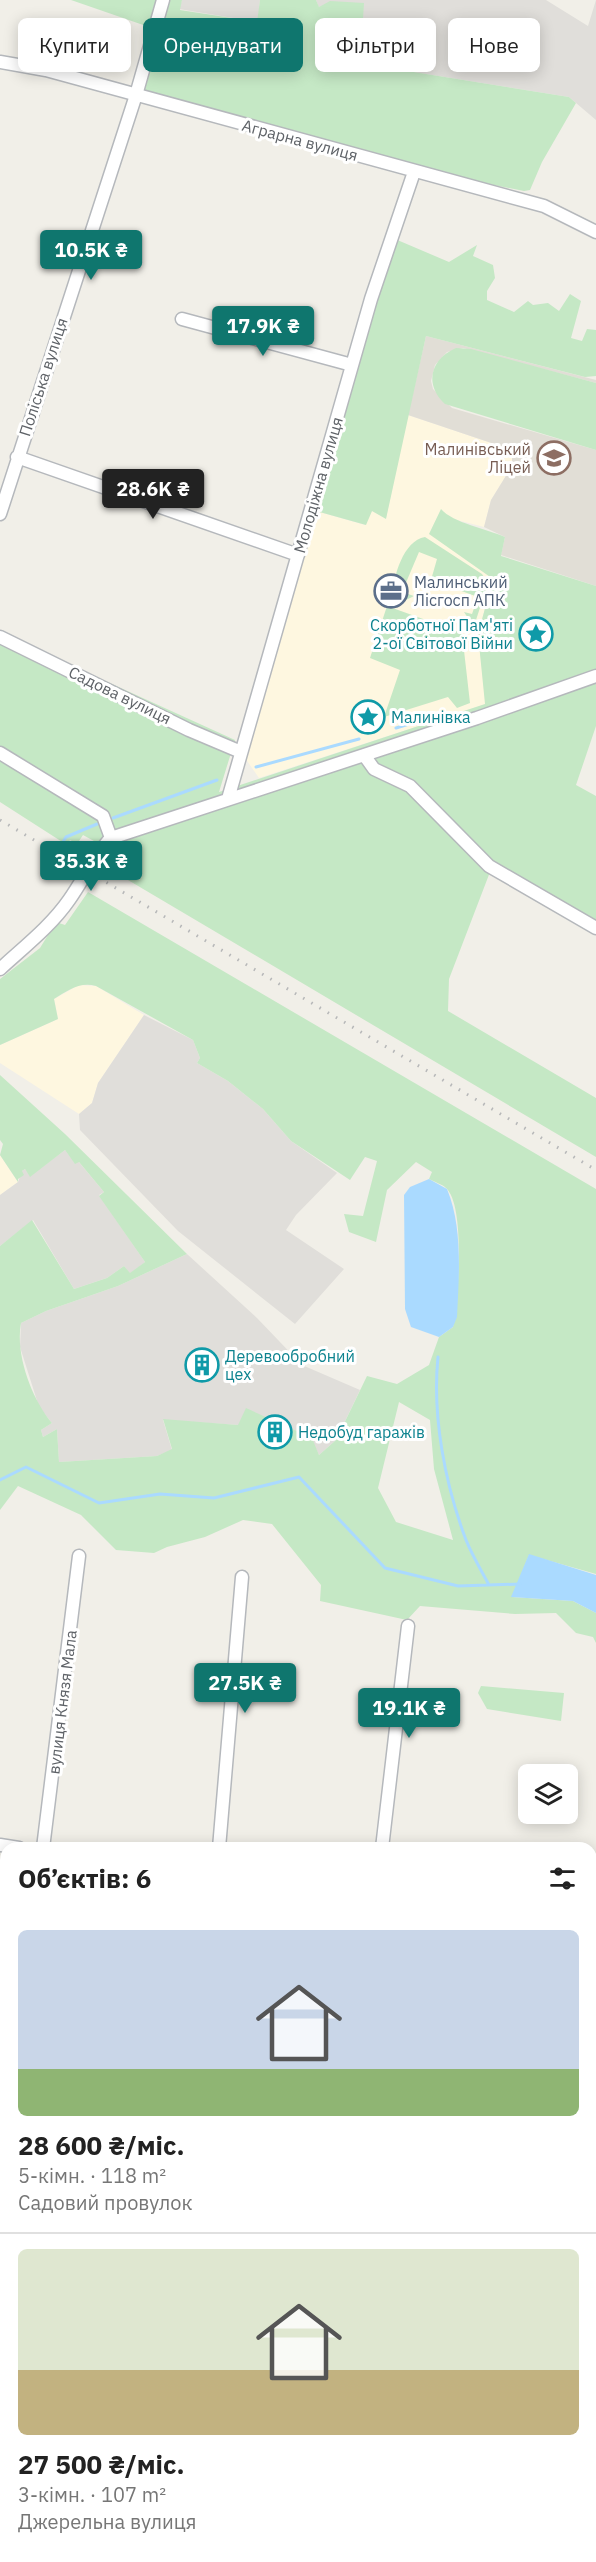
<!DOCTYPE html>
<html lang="uk">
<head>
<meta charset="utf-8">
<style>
	:root { --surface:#fff; --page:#f6f6f6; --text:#222; --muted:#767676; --line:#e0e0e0; --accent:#0f766e }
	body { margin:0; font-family:"IBM Plex Sans",sans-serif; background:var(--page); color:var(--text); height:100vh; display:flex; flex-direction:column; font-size:22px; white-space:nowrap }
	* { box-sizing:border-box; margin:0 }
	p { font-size:20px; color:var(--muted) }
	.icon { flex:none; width:33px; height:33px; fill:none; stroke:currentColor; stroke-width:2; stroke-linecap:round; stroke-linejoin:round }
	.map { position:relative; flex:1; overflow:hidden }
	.details { position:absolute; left:0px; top:1842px; width:597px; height:720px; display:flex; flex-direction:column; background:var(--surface); border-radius:18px 18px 0 0; box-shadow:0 3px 15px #0003 }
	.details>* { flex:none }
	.guide { position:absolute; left:18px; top:18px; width:561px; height:54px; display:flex; gap:12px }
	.fabs { position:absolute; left:518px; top:1764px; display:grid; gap:12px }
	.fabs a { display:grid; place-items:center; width:60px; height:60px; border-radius:9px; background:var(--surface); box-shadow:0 3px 15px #0003; font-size:30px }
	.price { position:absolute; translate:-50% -51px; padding:0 14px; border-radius:6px; background:var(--accent); color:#fff; font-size:20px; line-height:39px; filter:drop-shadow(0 2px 3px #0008) }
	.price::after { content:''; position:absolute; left:50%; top:36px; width:18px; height:14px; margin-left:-9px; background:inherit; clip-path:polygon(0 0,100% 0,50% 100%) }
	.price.on { background:#222; color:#fff }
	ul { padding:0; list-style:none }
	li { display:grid; align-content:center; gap:12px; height:318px; padding:0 18px }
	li+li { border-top:2px solid var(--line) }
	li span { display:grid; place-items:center; height:186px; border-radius:9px; color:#555 }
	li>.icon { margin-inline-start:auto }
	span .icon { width:108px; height:108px; fill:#fffc; stroke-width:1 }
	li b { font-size:26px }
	h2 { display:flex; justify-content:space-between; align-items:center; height:72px; padding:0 18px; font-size:26px }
	.chip { padding:0 21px; border-radius:9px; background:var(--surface); box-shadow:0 3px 15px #0003; font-size:21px; line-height:54px }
	.chip.on { background:var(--accent); color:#fff }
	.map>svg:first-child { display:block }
	.commercial { fill:#fef7e0 }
	.industrial { fill:#e0deda }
	.education { fill:#e1ded6 }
	.green { fill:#c5e8c5; fill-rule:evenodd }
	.water { fill:#aadaff }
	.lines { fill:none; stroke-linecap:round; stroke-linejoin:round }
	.stream { stroke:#aadaff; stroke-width:3 }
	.minor-casing { stroke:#b5b8bc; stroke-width:15 }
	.minor { stroke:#fff; stroke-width:12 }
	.rail { stroke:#b6b7b8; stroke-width:3; stroke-dasharray:1.5 8; stroke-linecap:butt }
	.labels { text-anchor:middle; stroke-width:6; stroke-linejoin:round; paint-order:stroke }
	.street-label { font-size:16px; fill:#5f6368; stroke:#fff }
	.education-label { font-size:16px; fill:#785e54; stroke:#fff; text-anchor:end }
	.service-label { font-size:16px; fill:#4e5e75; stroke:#fff; text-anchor:start }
	.culture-label { font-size:16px; fill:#0d838f; stroke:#fff; text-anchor:start }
</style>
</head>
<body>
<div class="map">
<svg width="596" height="2562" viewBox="0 0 596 2562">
	<rect width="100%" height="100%" fill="#f1efe8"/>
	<path class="commercial" d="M408 415 512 450V466L491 500 484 527 449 518 493 579 478 634 486 704 259 778 245 758 316 511 365 525 372 511 386 518Z
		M79 985 96 986 144 1015 98 1083 92 1103 79 1114 0 1063V1045L58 1019 54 999Z
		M0 1155 18 1182 0 1195Z"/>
	<path class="industrial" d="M182 0H260L258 22 179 9Z
		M316 0H546L588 26 596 0V120L569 97 363 64 357 38 319 8Z
		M144 1015 193 1040 200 1058 197 1063 228 1081 263 1109 291 1141 337 1173 296 1215 286 1230 344 1269 295 1324 178 1231 80 1130 79 1114 92 1103 98 1083Z
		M65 1150 75 1163 78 1161 104 1192 99 1195 145 1262 130 1274 124 1266 107 1278 74 1289 33 1220 0 1246V1195L18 1182 22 1171 25 1169 30 1176Z
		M187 1254 257 1318 302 1365 360 1390 336 1440 319 1455 311 1438 238 1425 163 1420 172 1450 157 1456 59 1462 57 1429 43 1437 41 1430 52 1423 39 1407 20 1347 21 1323 46 1311 118 1286Z
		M591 1950 596 1951V2276L591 2274Z
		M207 2556H398L432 2562H205Z"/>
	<path class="education" d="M426 336 596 380V383L463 348 447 352 435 365 431 381 433 389 452 408 596 450V586L501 555 505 537 484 527 491 500 512 466V450L408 415Z"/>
	<path class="green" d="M71 0H157L149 27Z
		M167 0H182L180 10 257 22 260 0H316L319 7 330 1 364 3 363 19 349 32 357 38 364 64 569 97 576 103 542 162 530 190 524 191 418 170 139 92Z
		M395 239 449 262 477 245 473 256 493 265 495 278 487 291V300L514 312 528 301 533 305 548 303 559 311 570 294 581 301 571 338 582 341 587 329 596 330V376L585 377 426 336 386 519 372 511 366 525 316 511Z
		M456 348 471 349 596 383V450L445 404C424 385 430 359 456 348Z
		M441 509C453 523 487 529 505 537L501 556 596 586V726L576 785 596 796V929L490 872 449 979 448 1011 596 1098V1157L106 867 114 852 83 835 77 844 70 840 67 845 0 802V633L235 740 219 792 485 704 478 634 493 579 429 534ZM535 622C544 626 547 633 546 643L538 646 525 639 528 624Z
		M425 537 482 574 488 583 476 620 470 621 464 612 472 614 478 597 431 580 437 559 419 552 402 592 414 596 406 600 392 595C394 576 403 541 425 537Z
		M387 606 462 633 470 703 457 708 448 697 384 717 400 670 370 658Z
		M88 892 596 1189V1574L529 1555 512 1597 573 1601 596 1613V1643L593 1637 576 1633 556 1613 515 1614 420 1606 407 1620 320 1601 321 1585 272 1524 243 1520 205 1537 167 1547 154 1553 116 1550 81 1515 18 1486 0 1510V1246L32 1220 74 1289 107 1278 124 1266 130 1273 145 1262 99 1196 104 1192 79 1162 75 1164 65 1150 30 1177 25 1169 22 1171 24 1175 18 1179V1182L0 1155 3 1144 0 1140V1075L65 1134 187 1254 118 1286 46 1311 21 1323C15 1355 32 1399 52 1423L41 1430 43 1437 57 1429 59 1462 157 1456 172 1449 163 1419 238 1425 246 1408 312 1438 319 1455 336 1440 367 1376 397 1384 429 1365 439 1337 453 1327C458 1301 466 1206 446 1188 442 1184 434 1182 429 1179L432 1172 416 1162 387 1190 376 1242 349 1232 344 1214 363 1216 377 1161 365 1157 350 1180 291 1141 263 1109 228 1081 197 1063 200 1058 193 1040 96 986C80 981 67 991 54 999L58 1019 0 1045V979L40 948 56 922 65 925ZM399 1402 430 1420 434 1469 453 1540 396 1522 378 1488Z
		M481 1686 564 1693 561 1721 487 1709 478 1693Z
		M0 1863 6 1864V1925L0 1923Z
		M591 2274 596 2276V2562H432L384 2556H591Z"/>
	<path class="water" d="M429 1179 447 1189C463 1228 459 1275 457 1317L453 1327 439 1337 411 1327 405 1309 404 1195 410 1187Z
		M529 1554 596 1575V1613L573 1601 511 1597Z"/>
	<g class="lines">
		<path class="stream" d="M396 728 442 714
			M256 767 359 739
			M113 818 217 780
			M61 845 66 837 97 824
			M438 1357C432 1416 445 1484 466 1540 472 1555 481 1570 489 1585
			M0 1480 26 1467 99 1503 160 1494 214 1498 299 1477 385 1568 458 1586 520 1584"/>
		<defs>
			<path id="minor" d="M0 62 46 70 544 206 596 232
				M182 319 352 365
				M17 457 298 555
				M0 514 136 95 163 0
				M0 637 189 730 241 752
				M0 753 103 816 111 838
				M364 755 374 769 410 786 489 866 596 928
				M228 799 371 299 414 172
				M0 969C24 947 51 926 69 900 84 879 93 857 111 838L477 718 596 676
				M0 1845 19 1848
				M43 1848 79 1556
				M219 1848 242 1577
				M382 1848 408 1626
				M591 1923 596 1924"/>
		</defs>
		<use href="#minor" class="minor-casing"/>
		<use href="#minor" class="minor"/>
		<path class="rail" d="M0 820 596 1170"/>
	</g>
	<defs>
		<symbol id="school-ring" viewBox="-11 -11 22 22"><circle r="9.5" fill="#fff" stroke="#8d6e63" stroke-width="1.5"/><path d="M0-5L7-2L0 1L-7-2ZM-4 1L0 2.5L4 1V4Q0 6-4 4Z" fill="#8d6e63"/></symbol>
		<symbol id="office-ring" viewBox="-11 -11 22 22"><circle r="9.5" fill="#fff" stroke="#5c6f8a" stroke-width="1.5"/><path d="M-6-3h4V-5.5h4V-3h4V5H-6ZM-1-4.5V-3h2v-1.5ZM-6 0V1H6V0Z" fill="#5c6f8a"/></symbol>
		<symbol id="sight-ring" viewBox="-11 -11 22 22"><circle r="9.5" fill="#fff" stroke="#0f9aa8" stroke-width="1.5"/><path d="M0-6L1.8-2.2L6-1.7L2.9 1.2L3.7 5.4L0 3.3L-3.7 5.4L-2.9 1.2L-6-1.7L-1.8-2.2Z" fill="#0f9aa8"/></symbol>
		<symbol id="building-ring" viewBox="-11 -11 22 22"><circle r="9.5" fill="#fff" stroke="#0f9aa8" stroke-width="1.5"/><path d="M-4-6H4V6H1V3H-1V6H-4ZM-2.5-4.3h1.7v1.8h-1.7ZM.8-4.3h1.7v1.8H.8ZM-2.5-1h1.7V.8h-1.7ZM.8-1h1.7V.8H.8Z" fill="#0f9aa8"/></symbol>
	</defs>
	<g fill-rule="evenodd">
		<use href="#school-ring" x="535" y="439" width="38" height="38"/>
		<use href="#office-ring" x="372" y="572" width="38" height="38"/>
		<use href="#sight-ring" x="517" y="615" width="38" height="38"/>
		<use href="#sight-ring" x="349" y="698" width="38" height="38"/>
		<use href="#building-ring" x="183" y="1346" width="38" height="38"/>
		<use href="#building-ring" x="256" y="1413" width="38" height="38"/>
	</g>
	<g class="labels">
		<g class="street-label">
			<text transform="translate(300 140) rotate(15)" y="6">Аграрна вулиця</text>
			<text transform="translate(43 377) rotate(-72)" y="6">Поліська вулиця</text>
			<text transform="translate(318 485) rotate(-74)" y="6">Молодіжна вулиця</text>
			<text transform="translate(120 695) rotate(26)" y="6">Садова вулиця</text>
			<text transform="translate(62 1702) rotate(-83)" y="6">вулиця Князя Мала</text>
		</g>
		<g class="education-label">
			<text x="531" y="455">Малинівський<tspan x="531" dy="18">Ліцей</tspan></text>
		</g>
		<g class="service-label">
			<text x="414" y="588">Малинський<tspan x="414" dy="18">Лісгосп АПК</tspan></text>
		</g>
		<g class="culture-label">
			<text x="513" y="631" text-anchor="end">Скорботної Пам'яті<tspan x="513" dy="18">2-ої Світової Війни</tspan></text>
			<text x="391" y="723">Малинівка</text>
			<text x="225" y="1362">Деревообробний<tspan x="225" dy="18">цех</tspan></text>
			<text x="298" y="1438">Недобуд гаражів</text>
		</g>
	</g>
</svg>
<div class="fabs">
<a><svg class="icon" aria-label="layers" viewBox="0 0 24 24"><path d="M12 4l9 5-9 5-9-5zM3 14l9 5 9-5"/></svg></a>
</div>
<b class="price" style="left:91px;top:281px">10.5K ₴</b>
<b class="price" style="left:263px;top:357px">17.9K ₴</b>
<b class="price on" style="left:153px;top:520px">28.6K ₴</b>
<b class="price" style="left:91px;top:892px">35.3K ₴</b>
<b class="price" style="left:245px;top:1714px">27.5K ₴</b>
<b class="price" style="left:409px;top:1739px">19.1K ₴</b>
<div class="guide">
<a class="chip">Купити</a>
<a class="chip on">Орендувати</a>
<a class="chip">Фільтри</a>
<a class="chip">Нове</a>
</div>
<section class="details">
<h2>Об’єктів: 6<svg class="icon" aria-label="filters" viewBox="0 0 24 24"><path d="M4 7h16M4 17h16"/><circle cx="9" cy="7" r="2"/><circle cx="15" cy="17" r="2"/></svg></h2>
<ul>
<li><span style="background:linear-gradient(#c9d6e8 75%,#8fb573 0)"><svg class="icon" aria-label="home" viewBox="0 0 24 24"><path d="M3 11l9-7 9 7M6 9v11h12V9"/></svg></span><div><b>28 600 ₴/міс.</b><p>5-кімн. · 118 m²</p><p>Садовий провулок</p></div></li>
<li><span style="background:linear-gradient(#dfe7d0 65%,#c2b280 0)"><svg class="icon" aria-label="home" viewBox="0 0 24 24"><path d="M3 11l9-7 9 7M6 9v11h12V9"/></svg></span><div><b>27 500 ₴/міс.</b><p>3-кімн. · 107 m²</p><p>Джерельна вулиця</p></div></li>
</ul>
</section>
</div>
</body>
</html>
